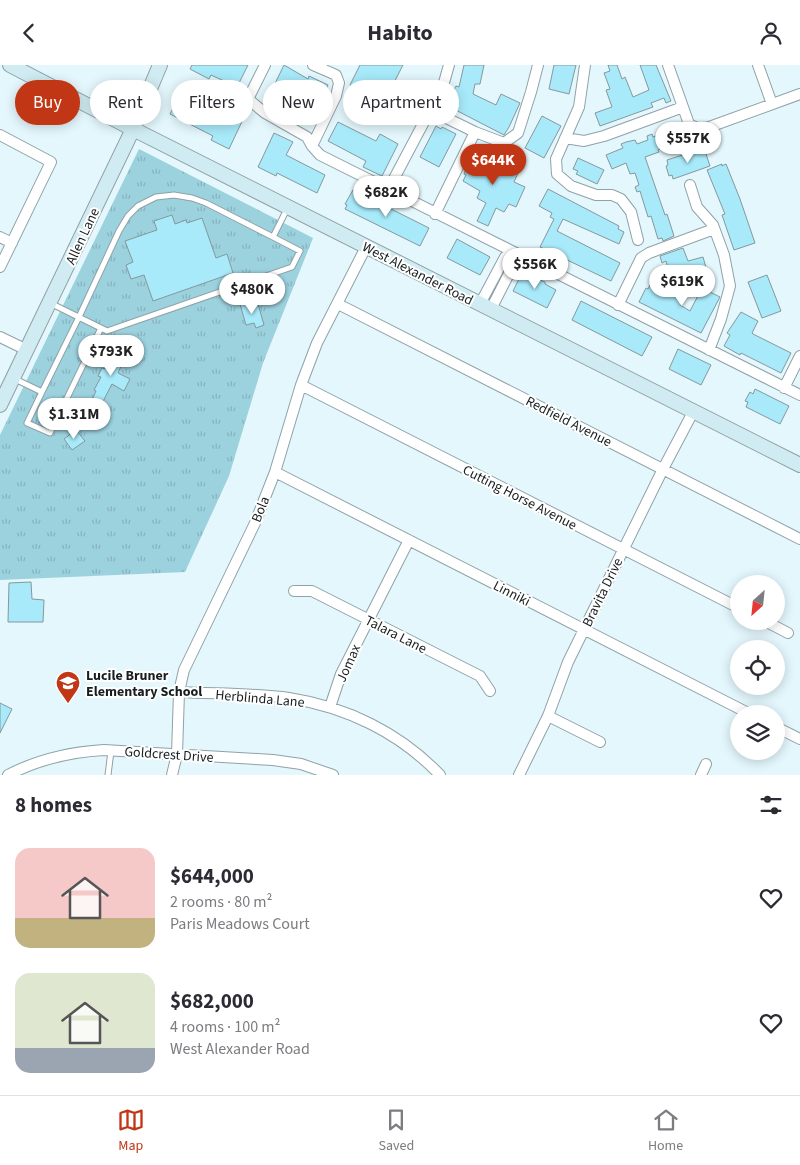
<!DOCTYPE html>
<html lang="en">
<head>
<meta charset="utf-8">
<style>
	:root { --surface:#fff; --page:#f2f2f3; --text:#2b2b33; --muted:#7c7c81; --line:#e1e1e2; --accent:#c13716 }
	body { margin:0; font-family:"Source Sans 3",sans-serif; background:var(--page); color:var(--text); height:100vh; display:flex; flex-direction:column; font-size:19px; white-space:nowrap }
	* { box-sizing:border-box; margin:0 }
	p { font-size:16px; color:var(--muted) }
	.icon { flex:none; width:28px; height:28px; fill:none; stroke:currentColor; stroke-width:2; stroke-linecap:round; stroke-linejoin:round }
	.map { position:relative; height:710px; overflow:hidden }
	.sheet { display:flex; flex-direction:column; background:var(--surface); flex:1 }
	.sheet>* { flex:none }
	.guide { position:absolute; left:15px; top:15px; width:500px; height:45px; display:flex; gap:10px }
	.needle { width:32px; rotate:207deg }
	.fabs { position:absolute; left:730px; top:510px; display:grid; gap:10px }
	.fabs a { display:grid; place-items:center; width:55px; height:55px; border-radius:50%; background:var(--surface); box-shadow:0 2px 12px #0003; font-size:25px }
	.price { position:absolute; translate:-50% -42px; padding:0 11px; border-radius:18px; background:#fff; color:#222; font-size:16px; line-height:32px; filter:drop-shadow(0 1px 2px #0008) }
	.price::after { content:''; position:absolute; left:50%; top:30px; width:15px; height:11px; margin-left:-8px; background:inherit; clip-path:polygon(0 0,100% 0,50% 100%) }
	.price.active { background:var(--accent); color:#fff }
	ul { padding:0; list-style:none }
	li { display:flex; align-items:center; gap:15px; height:125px; padding:0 15px }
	li span { display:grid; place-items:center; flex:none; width:140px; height:100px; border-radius:15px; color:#555 }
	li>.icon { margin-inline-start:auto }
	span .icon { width:60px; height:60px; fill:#fffc; stroke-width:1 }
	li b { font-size:21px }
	h2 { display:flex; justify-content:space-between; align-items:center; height:60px; padding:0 15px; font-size:21px }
	.pill { padding:0 18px; border-radius:22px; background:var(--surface); box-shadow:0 2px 12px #0003; font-size:18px; line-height:45px }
	.pill.active { background:var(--accent); color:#fff }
	header { display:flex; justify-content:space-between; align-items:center; height:65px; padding:0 15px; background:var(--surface); font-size:22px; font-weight:700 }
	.tabs { display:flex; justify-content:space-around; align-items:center; height:70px; border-top:1px solid var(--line); background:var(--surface); font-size:14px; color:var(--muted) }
	.tabs a { display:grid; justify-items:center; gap:2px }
	.tabs .active { color:var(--accent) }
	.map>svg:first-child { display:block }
	.grass { fill:url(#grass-tufts) }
	.building { fill:#a8eafa; stroke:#85989d }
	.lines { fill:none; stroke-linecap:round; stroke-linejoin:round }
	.lane-casing { stroke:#8fa2a7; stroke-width:7 }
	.street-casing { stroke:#8fa2a7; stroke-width:12 }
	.secondary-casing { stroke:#8fa2a7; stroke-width:16 }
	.lane { stroke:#fff; stroke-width:5 }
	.street { stroke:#fff; stroke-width:10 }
	.secondary { stroke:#d0ecf2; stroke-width:14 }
	.labels { text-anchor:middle; stroke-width:4; stroke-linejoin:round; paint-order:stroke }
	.street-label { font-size:14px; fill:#171e20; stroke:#fff }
	.poi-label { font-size:14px; font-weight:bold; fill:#171e20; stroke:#fff; text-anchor:start }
</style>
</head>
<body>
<header><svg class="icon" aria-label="back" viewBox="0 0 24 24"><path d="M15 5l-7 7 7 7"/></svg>Habito<svg class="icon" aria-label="person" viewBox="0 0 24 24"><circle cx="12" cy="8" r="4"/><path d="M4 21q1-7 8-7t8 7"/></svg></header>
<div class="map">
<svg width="800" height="710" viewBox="0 0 800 710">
	<defs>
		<pattern id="grass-tufts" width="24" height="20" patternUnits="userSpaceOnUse" patternTransform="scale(1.25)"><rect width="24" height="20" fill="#9cd1de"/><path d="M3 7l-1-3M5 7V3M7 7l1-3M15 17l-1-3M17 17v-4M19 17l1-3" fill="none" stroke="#86b3be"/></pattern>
	</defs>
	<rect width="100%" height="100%" fill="#e3f7fc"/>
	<path class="grass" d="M139 84 313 173 263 298 229 411 185 507 0 515V370Z"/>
	<path class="building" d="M192 0H248L237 22 211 10 209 14 190 4Z
		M284 0 308 14 309 11 328 20 312 53 287 40 284 46 270 39 271 37 267 35Z
		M360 0H403L384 37 350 20Z
		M464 0H484L480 19H475L473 29 496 40 501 29 520 38 509 62 504 70 446 40 456 21 459 22Z
		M554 0H576L569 29 549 24Z
		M608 0H617L622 14 625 12 633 32 649 25 640 0H656L671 36 666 38 664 33 651 38 653 42 600 61 595 48 612 42 606 25 610 24 604 8 610 6Z
		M407 16 426 25 411 58 392 49Z
		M181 33 222 53 229 40 246 48 229 84 211 75 213 71 170 49 177 36 179 37Z
		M542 51 561 61 544 93 525 83Z
		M338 57 376 76 380 69 398 79 382 111 363 102 366 96 328 76Z
		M436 61 441 64 442 62 456 69 439 102 420 92Z
		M680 62 684 76 658 85 659 87 645 92 665 150 667 149 674 171 663 176 662 173 658 174 651 151 648 152 640 126 637 127 635 122 639 120 635 108 630 109 626 98 612 104 606 90 623 83 621 79 626 77 635 75 637 79 648 75 647 71 652 69 653 72Z
		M274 68 293 77 286 90 325 110 317 128 277 108 276 111 258 102Z
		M704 83 710 101 673 114 672 110 669 111 666 101 668 100 667 95Z
		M477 87 518 108 514 117 525 122 516 142 509 139 504 147 496 143 488 161 477 156 486 138 477 133 480 126 463 116 466 110 464 109 468 100 470 101Z
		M578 93 604 105 597 119 576 109 578 106 573 104Z
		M722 99V101L726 99 740 134 755 178 734 185 722 150 725 149 707 105Z
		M548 124 619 161 618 164 624 167 619 179 563 154 557 166 620 198 611 216 540 182 554 154 550 152 552 148 539 141Z
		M353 125 429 163 420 181 345 144 347 140 345 139Z
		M172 150 175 159 186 155 187 158 202 153 216 193 227 189 233 208 153 236 144 210 131 214 126 200 133 197 125 176 157 165 154 156Z
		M457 174 490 192 480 210 447 193Z
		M683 183 688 196 703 192 709 213 674 223 666 196 662 198 660 191Z
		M522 208 545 217V219L556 225 547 243 513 226Z
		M767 210 781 246 762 253 748 217Z
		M650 220 682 235 680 240 690 246 702 223 720 232 701 268 639 237 646 223 648 224Z
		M581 236 652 272 642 291 572 255Z
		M248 237 250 241 258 239 264 260 256 263 254 258 246 260 240 239Z
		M741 247 758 256 752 268 753 269 791 288 781 308 741 288 740 290 724 281 730 270 727 268Z
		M120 276 129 281 121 296 123 297 118 308 130 314 124 326 112 319 98 346 89 341 96 326 94 325 101 312 98 311 102 303 105 304Z
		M678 284 711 300 701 320 669 304Z
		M755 324 789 341 780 359 746 342 748 337 745 336 750 327 753 329Z
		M76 365 85 376 72 385 64 374Z
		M31 517 32 534 44 535 43 557H8L9 518Z
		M0 638 12 644 0 668Z"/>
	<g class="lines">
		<defs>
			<path id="lane" d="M50 238 107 266 292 202 300 186 273 172 288 142
				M15 314 42 327 79 252 119 166 128 151 138 141 156 132 174 130 192 133 206 138 273 172
				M42 327 27 358 50 368 101 263
				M108 710 111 686"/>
			<path id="street" d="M585 0 579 42 556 94 557 109 571 121 596 130H612L621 134 631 147 638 175
				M668 0 689 59 701 65 800 29
				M758 0 772 39
				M220 31 236 29 248 34 265 48 307 72 312 81 320 90 800 330
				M248 34 265 0
				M430 45 475 67 504 78 518 68 531 27 538 0
				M0 70 51 97 0 202
				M565 73 584 76 604 71 683 42
				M312 81 336 31 339 18 336 10 313 0
				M690 120 697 142 713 160 724 190 730 221 721 254 709 285
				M388 125 443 21 449 0
				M435 149 475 67
				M0 172 12 178
				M338 239 800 474
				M480 239 505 192 512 187 515 197 491 244
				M618 240 641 193 649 188 714 164
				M0 272 27 285
				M301 320 739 543
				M784 323 800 291
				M275 407 750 649
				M294 526H312L480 611 490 626
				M765 556 788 568
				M179 627C215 629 254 628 289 633 347 642 400 668 440 710
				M330 642 341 609 409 475
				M548 651 600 677
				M776 662 800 674
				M8 710C39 694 70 687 104 685L273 695 301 699 333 710
				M172 710 177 689 179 627 184 605 255 458 275 407 301 320 317 278 366 182
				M519 710 548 651 568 597 663 404 693 347
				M701 710 706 699"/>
			<path id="secondary" d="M10 0 133 64 800 400
				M0 340 133 64 160 0"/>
		</defs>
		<use href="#lane" class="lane-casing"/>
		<use href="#street" class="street-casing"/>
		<use href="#secondary" class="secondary-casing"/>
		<use href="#lane" class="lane"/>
		<use href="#street" class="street"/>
		<use href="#secondary" class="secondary"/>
	</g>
	<defs>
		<symbol id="school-pin" viewBox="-11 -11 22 30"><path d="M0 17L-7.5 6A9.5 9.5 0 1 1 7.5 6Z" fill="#c13716" stroke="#fff"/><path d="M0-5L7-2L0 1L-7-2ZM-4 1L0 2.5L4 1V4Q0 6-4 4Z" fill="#fff"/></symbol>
	</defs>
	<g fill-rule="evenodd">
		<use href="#school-pin" x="54" y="604" width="28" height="38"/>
	</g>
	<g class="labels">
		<g class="street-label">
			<text transform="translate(82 171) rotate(-65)" y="5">Allen Lane</text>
			<text transform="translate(418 208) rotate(27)" y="5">West Alexander Road</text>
			<text transform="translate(569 356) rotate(27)" y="5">Redfield Avenue</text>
			<text transform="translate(520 432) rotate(27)" y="5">Cutting Horse Avenue</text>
			<text transform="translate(260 444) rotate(-68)" y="5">Bola</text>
			<text transform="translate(602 527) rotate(-64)" y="5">Bravita Drive</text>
			<text transform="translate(512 528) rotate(27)" y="5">Linniki</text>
			<text transform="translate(396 569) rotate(27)" y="5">Talara Lane</text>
			<text transform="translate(348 598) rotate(-66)" y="5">Jomax</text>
			<text transform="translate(260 633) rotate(5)" y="5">Herblinda Lane</text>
			<text transform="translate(169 689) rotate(4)" y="5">Goldcrest Drive</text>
		</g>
		<g class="poi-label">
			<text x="86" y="615">Lucile Bruner<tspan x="86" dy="16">Elementary School</tspan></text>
		</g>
	</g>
</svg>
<div class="fabs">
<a><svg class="needle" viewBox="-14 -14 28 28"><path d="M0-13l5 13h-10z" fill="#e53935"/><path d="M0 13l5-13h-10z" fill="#7c7c81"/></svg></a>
<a><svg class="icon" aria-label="locate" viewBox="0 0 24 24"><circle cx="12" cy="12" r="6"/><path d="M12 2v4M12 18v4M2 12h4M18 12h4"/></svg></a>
<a><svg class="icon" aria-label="layers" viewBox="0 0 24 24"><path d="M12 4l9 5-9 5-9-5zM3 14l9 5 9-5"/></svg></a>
</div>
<b class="price" style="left:688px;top:99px">$557K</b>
<b class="price active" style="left:493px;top:121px">$644K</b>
<b class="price" style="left:386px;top:153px">$682K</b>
<b class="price" style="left:535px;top:225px">$556K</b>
<b class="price" style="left:682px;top:242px">$619K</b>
<b class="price" style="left:252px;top:250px">$480K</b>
<b class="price" style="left:111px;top:312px">$793K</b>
<b class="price" style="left:74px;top:375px">$1.31M</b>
<div class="guide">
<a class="pill active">Buy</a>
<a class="pill">Rent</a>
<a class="pill">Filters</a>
<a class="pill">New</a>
<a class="pill">Apartment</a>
</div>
</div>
<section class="sheet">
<h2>8 homes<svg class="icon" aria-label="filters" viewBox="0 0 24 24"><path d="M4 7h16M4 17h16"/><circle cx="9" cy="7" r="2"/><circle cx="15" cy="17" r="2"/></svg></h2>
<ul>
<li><span style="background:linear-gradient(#f6c9c9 70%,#c2b280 0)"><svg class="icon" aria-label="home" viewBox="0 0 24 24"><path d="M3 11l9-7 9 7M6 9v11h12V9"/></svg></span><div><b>$644,000</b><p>2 rooms · 80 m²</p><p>Paris Meadows Court</p></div><svg class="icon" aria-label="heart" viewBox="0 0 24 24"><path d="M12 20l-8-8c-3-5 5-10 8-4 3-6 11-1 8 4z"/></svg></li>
<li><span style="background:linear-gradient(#dfe7d0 75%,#9aa5b1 0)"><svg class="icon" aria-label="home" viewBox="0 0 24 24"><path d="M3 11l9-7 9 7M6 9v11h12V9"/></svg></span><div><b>$682,000</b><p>4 rooms · 100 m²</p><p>West Alexander Road</p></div><svg class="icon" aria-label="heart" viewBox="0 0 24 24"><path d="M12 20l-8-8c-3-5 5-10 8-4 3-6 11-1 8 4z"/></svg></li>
</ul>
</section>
<nav class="tabs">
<a class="active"><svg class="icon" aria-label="map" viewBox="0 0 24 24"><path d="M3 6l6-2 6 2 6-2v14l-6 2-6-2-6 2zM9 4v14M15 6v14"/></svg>Map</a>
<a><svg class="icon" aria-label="saved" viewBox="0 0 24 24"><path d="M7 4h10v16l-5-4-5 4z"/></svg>Saved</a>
<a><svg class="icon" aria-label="home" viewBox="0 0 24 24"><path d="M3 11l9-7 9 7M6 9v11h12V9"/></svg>Home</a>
</nav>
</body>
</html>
